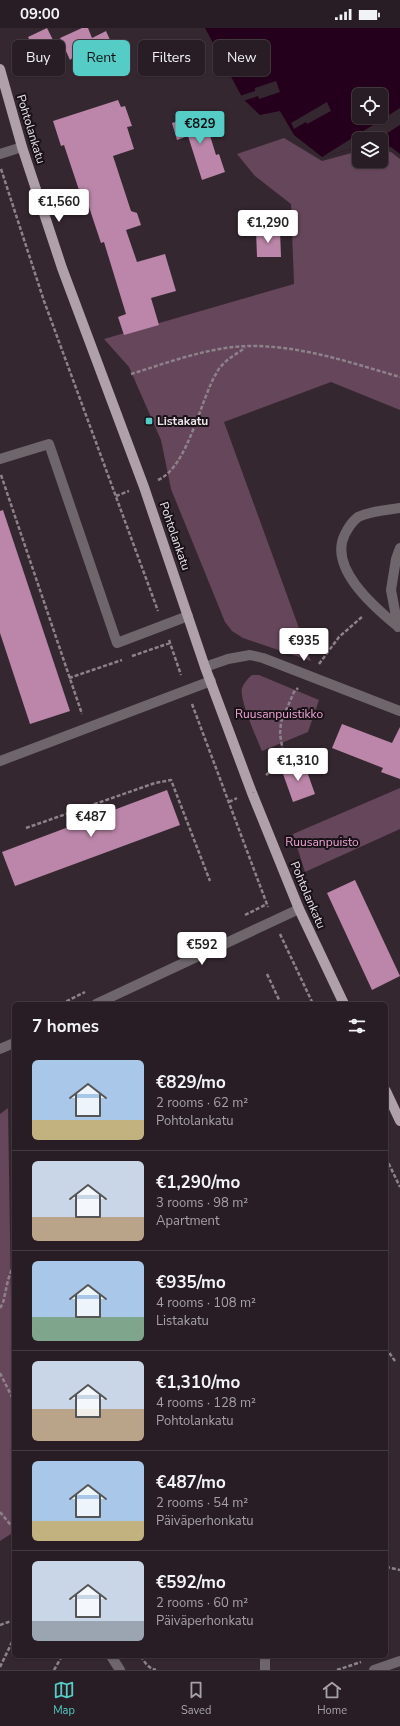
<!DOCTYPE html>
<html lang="en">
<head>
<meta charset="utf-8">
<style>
	:root { --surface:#281d24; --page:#30262c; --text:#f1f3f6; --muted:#a5a2a6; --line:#443b41; --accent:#55cdc6 }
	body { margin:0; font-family:"Nunito Sans",sans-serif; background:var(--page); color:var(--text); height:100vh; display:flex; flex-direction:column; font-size:15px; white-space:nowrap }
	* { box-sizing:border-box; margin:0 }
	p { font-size:13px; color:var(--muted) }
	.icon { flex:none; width:22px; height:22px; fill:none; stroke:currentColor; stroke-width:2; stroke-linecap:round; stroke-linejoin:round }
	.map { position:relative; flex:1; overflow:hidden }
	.panel { position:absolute; left:12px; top:974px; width:376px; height:656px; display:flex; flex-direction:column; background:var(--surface); border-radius:6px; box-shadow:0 1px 3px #0004,0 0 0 1px var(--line) }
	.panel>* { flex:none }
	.guide { position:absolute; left:12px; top:12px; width:376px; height:36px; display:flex; gap:8px }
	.tools { position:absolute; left:352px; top:60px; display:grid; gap:8px }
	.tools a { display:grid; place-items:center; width:36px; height:36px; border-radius:6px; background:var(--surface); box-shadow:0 1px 3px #0004,0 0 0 1px var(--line); font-size:20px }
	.price { position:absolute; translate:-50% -34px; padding:0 9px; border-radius:4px; background:#fff; color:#222; font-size:13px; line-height:26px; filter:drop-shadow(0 1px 2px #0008) }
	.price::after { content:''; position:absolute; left:50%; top:24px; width:12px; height:9px; margin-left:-6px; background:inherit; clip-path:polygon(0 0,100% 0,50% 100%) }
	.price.active { background:var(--accent); color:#111 }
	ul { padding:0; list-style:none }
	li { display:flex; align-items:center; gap:12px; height:100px; padding:0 20px }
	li+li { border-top:1px solid var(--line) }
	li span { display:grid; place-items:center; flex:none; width:112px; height:80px; border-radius:6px; color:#555 }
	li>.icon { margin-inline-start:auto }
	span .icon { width:48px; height:48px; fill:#fffc; stroke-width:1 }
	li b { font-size:17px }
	h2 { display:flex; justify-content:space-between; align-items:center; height:48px; padding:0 20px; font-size:17px }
	.chip { padding:0 14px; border-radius:6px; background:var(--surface); box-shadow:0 1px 3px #0004,0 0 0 1px var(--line); font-size:14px; line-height:36px }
	.chip.active { background:var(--accent); color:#111 }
	.status { display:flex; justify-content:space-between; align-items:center; height:28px; padding:0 20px; background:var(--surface); direction:ltr }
	.status svg { height:11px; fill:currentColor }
	.dock { display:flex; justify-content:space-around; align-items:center; height:56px; border-top:1px solid var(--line); background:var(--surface); font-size:11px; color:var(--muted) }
	.dock a { display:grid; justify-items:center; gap:2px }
	.dock .active { color:var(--accent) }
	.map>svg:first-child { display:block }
	.green { fill:#66465b }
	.water { fill:#25001c; fill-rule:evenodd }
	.pier { fill:#352730 }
	.building { fill:#bb86a9 }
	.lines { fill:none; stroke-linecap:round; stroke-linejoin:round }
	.path { stroke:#8e828a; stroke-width:2.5; stroke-dasharray:4 2; stroke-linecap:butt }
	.minor { stroke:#6e666b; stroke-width:10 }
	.major { stroke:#afa0a9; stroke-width:10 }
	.poi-dot { fill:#55cdc6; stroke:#181216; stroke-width:1.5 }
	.labels { text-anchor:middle; stroke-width:4; stroke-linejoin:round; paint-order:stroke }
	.street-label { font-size:12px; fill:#ede4ea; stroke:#181216 }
	.poi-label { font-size:12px; font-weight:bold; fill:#ede4ea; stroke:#181216; text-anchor:start }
	.park-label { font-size:12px; fill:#f0a4d7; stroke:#181216 }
</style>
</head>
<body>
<div class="status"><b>09:00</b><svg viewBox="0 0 49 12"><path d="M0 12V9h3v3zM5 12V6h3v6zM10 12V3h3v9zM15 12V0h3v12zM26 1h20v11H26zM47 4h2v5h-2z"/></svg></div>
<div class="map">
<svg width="400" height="1642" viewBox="0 0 400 1642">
	<rect width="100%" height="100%" fill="#352730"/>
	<path class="green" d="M284 110 322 133 359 123V133H381V122L391 124 400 131V382L331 354 224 394 311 633 243 610 232 603 225 594 171 461 161 412 129 339 104 311 294 256 291 176 255 148 237 126Z
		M252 647H259L319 672 308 704 262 723C257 711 239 671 242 660 244 655 247 651 252 647Z
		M400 760V801L305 844 293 806Z
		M8 1080 11 1270 14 1275V1504L0 1513V1086Z"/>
	<path class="water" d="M205 0H400V126L391 119 381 117V111H359V119L322 129 294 107 280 83 260 87 243 71ZM359 67H381V89H359Z"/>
	<path class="pier" d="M276 53 280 64 259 71 258 68 243 73 240 68 255 63V60Z
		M327 74 331 83 307 96 306 94 294 101 291 95Z
		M400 80V97L378 111H359V119L322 129Z"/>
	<path class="building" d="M47 0 56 18 37 27 28 9Z
		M82 0H88L92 10 106 3 115 23 109 24 111 33 105 34 107 44 85 47 78 25 70 32 60 10Z
		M118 72 121 79 125 78 132 98 127 99 134 121 113 128 131 183 137 185 141 197 126 202 137 234 165 226 176 263 151 270 159 297 124 307 118 289 126 286 104 214 101 215 89 179 85 180 64 117 61 118 53 93Z
		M203 85 216 127 219 126 225 144 202 152 188 108 177 112 172 95Z
		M256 202H280L281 229H257Z
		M3 482 70 683 30 696 0 605V483Z
		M342 696 392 715 400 699V751L381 744 383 740 332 720Z
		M304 735 315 766 293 774 282 743Z
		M167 762 180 797 15 858 2 824Z
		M355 852 400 948 372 962 327 865Z"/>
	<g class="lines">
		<path class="path" d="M1 141 44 273 158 583
			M131 346C170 334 211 318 252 318 303 318 352 335 400 349
			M1 447 82 686
			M158 452C188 439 200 372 217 344 222 334 236 326 245 320
			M116 468 129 463
			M169 612 181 647
			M132 628 170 615
			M319 636 339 609 363 588
			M69 650 122 632
			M192 676 268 879
			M266 747 278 737 283 724 280 706 281 694 294 664 298 660
			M229 774 237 770
			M26 800 155 755 171 752 210 853
			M245 887 267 876
			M280 906 313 976
			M267 946 281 976
			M61 976 85 964
			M386 1130 400 1159
			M0 1280 3 1275 8 1252 14 1235
			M386 1320 395 1333
			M0 1345 14 1373
			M0 1484 14 1501
			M386 1539 400 1542
			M0 1597 14 1592
			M141 1628C145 1635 148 1640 156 1642
			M0 1639 14 1610
			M54 1642 62 1628
			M337 1642 361 1634"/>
		<path class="minor" d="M0 126 22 119
			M0 431 49 416 117 615 188 588
			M396 597C373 578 328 539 345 506 348 500 353 493 358 489 370 483 387 482 400 480
			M398 599 391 562 396 531 400 520
			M205 639 228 631 250 627 263 630 400 683
			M0 733 211 653
			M96 976 299 881
			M0 1021 14 1015
			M111 1628 120 1642
			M265 1628V1642
			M374 1642 400 1633"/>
		<path class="major" d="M0 41 22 119 62 240 144 459 205 639 252 765 299 881 344 976
			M386 1063 400 1093"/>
	</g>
	<rect class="poi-dot" x="145" y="389" width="8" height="8" rx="2"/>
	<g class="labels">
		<g class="street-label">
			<text transform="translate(31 101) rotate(73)" y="4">Pohtolankatu</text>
			<text transform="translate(175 508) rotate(71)" y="4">Pohtolankatu</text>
			<text transform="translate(308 867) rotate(67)" y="4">Pohtolankatu</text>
		</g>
		<g class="poi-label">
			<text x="157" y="397">Listakatu</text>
		</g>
		<g class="park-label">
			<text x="279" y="690">Ruusanpuistikko</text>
			<text x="322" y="818">Ruusanpuisto</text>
		</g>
	</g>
</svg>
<div class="tools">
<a><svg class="icon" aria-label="locate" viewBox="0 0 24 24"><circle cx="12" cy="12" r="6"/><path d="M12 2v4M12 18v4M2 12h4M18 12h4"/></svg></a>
<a><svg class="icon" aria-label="layers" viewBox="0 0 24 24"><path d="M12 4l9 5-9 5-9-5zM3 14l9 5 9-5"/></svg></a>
</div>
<b class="price active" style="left:200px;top:117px">€829</b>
<b class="price" style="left:59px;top:195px">€1,560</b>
<b class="price" style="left:268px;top:216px">€1,290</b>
<b class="price" style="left:304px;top:634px">€935</b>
<b class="price" style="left:298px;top:754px">€1,310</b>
<b class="price" style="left:91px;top:810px">€487</b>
<b class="price" style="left:202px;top:938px">€592</b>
<div class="guide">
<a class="chip">Buy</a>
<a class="chip active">Rent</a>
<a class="chip">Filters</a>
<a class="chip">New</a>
</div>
<section class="panel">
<h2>7 homes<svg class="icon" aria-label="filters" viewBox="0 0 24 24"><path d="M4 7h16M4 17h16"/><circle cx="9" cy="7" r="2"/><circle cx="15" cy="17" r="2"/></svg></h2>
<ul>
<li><span style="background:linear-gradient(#a9c7e8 75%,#c2b280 0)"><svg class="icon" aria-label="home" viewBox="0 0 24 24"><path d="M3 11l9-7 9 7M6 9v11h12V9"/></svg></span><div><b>€829/mo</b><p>2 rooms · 62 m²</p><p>Pohtolankatu</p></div></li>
<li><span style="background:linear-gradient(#c9d6e8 70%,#b9a48a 0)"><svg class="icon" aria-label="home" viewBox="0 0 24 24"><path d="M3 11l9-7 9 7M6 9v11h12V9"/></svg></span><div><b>€1,290/mo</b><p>3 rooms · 98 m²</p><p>Apartment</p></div></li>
<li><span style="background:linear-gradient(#a9c7e8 70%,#7fa58c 0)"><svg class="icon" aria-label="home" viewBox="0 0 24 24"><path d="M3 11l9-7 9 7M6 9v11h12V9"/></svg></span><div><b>€935/mo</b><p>4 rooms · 108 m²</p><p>Listakatu</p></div></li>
<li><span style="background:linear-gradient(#c9d6e8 60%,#b9a48a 0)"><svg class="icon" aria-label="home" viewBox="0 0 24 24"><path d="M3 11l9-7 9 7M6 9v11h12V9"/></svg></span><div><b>€1,310/mo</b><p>4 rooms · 128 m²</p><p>Pohtolankatu</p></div></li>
<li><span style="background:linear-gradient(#a9c7e8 75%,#c2b280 0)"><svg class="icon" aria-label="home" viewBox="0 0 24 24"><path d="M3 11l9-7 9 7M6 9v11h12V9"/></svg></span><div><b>€487/mo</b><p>2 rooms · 54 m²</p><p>Päiväperhonkatu</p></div></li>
<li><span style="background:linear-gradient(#c9d6e8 75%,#9aa5b1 0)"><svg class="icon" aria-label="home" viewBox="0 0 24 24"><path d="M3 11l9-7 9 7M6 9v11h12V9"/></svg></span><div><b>€592/mo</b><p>2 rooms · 60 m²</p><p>Päiväperhonkatu</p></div></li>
</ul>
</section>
</div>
<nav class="dock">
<a class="active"><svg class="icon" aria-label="map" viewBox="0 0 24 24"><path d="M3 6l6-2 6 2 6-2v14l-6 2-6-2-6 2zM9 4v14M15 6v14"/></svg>Map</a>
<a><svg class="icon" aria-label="saved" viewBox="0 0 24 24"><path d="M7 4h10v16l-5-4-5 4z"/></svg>Saved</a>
<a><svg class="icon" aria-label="home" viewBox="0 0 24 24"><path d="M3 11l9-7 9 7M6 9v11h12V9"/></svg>Home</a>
</nav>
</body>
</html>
